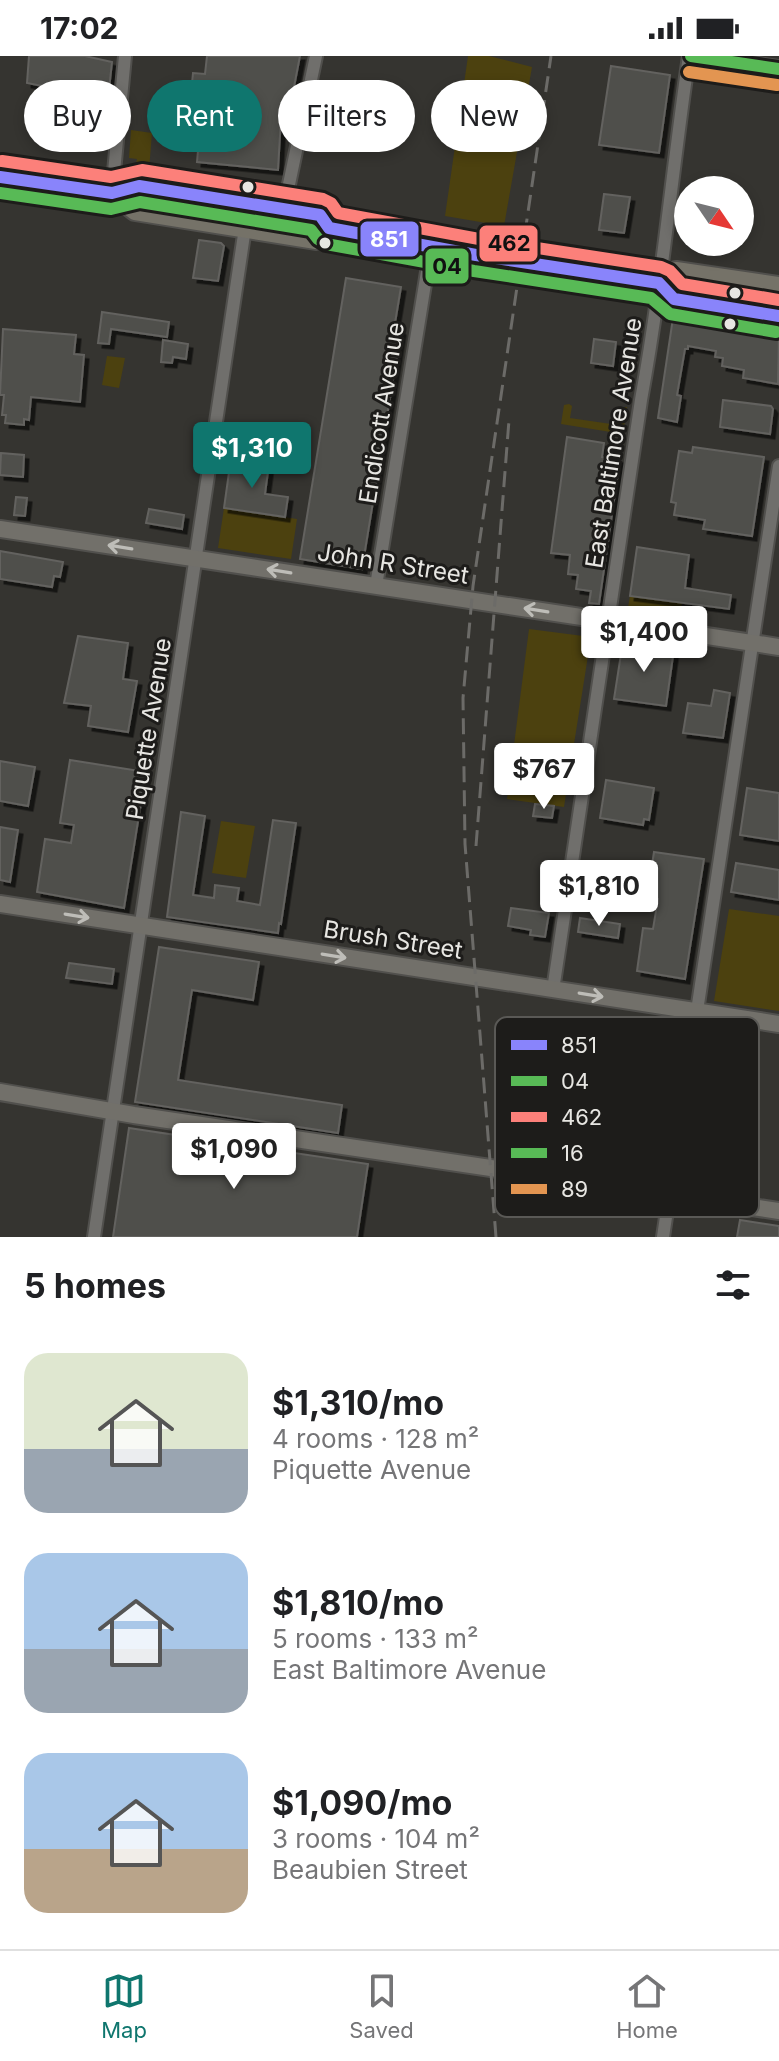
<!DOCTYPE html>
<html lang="en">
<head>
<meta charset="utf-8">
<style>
	:root { --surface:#fff; --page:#f2f2f2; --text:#202124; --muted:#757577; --line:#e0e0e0; --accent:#0f766e }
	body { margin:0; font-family:Inter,sans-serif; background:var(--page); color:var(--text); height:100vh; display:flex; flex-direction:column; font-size:30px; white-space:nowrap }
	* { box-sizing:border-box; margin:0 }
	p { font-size:26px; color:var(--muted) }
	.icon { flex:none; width:44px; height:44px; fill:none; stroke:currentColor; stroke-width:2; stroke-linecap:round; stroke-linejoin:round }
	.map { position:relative; height:1181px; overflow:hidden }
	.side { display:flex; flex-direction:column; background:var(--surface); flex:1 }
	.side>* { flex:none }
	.top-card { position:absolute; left:24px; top:24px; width:732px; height:72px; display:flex; gap:16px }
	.needle { width:52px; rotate:125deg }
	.tools { position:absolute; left:674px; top:120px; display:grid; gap:16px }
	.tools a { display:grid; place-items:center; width:80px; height:80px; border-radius:50%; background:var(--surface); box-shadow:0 4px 12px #0003; font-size:40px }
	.price { position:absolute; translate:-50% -68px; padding:0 18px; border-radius:8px; background:#fff; color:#222; font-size:26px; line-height:52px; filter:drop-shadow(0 2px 4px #0008) }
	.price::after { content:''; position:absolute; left:50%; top:48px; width:24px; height:18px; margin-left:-12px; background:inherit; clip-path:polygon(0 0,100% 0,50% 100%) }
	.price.active { background:var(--accent); color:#fff }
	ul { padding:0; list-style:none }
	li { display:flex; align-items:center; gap:24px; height:200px; padding:0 24px }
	li span { display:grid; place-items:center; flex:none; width:224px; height:160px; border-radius:24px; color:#555 }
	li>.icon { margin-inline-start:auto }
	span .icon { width:96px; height:96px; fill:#fffc; stroke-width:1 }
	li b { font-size:34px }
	h2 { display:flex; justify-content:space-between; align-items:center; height:96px; padding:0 24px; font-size:34px }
	.chip { padding:0 28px; border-radius:36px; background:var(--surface); box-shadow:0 4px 12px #0003; font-size:28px; line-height:72px }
	.chip.active { background:var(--accent); color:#fff }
	.status { display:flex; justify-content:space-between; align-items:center; height:56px; padding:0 40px; background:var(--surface); direction:ltr }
	.status svg { height:22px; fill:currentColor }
	.menu { display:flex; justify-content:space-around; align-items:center; height:112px; border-top:2px solid var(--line); background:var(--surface); font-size:22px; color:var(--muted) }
	.menu a { display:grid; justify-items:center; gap:4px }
	.menu .active { color:var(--accent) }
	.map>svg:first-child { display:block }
	.green { fill:#4c410f }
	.building { fill:#4f4f4c; stroke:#63625f; stroke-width:2; filter:url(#shadow) }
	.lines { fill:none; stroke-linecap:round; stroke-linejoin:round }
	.street-casing { stroke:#51504d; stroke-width:16 }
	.secondary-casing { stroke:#51504d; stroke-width:20 }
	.primary-casing { stroke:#51504d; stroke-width:22 }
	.street { stroke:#706f6c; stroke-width:12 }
	.secondary { stroke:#72706a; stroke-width:16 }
	.primary { stroke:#757268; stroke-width:18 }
	.rail { stroke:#6c6b68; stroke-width:3; stroke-dasharray:16 8; stroke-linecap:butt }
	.bus-1-casing { stroke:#1d1c1a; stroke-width:18 }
	.bus-2-casing { stroke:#1d1c1a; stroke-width:18 }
	.bus-3-casing { stroke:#1d1c1a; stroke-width:18 }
	.bus-4-casing { stroke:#1d1c1a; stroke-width:18 }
	.bus-5-casing { stroke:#1d1c1a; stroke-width:18 }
	.bus-1 { stroke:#8984fb; stroke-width:12 }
	.bus-2 { stroke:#58ba56; stroke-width:12 }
	.bus-3 { stroke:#fc807a; stroke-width:12 }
	.bus-4 { stroke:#58ba56; stroke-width:12 }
	.bus-5 { stroke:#e39551; stroke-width:12 }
	.oneway { stroke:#bebdb8 }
	.bus-dot { fill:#e7e6e2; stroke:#1d1c1a; stroke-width:3 }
	.labels { text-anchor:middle; stroke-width:6; stroke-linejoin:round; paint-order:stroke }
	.street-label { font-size:24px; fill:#e7e6e2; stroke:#1d1c1a }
	.key { fill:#1d1c1a; stroke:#5a5956; stroke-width:2 }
	.key-label { font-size:22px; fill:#e7e6e2 }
	.line-badge { stroke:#1d1c1a; stroke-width:3 }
	.badge-label { font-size:22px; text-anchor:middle; font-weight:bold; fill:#fff }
	.pale-badge-label { font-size:22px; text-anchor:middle; font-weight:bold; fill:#111 }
</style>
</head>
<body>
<div class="status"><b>17:02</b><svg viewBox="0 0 49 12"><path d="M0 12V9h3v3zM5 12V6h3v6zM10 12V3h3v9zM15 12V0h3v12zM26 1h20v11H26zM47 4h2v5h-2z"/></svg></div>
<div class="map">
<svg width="779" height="1181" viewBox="0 0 779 1181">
	<defs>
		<filter id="shadow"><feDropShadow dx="4.5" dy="4.5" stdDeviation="0" flood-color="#0009"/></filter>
	</defs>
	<rect width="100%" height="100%" fill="#353430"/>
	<path class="green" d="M468 0H489L532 11 504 170 445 160Z
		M131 74 152 77 149 114 135 112 137 103 129 102Z
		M107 300 125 302 119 332 102 329Z
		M569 348 572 350 570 362 611 368 615 367 613 362 616 351H627L623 378 561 368 564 349Z
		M224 452 297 463 291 503 218 492Z
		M630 540 682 547 679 564 627 557Z
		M529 573 591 581 564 751 507 743Z
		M221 765 255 770 246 822 212 817Z
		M729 853 779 860V955L714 945Z"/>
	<path class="building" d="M29 0H85L112 6 108 43 27 27Z
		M207 0H300L288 62H281L278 114 197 106 202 49 190 48 193 17 205 18Z
		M611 10 670 19 659 97 599 89Z
		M604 138 630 141 624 177 599 174Z
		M199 184 221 187 224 190 218 225 193 222Z
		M346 222 401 231 395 267 401 275 362 513 300 503Z
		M102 256 169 266 167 281 111 273 109 288 98 287Z
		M673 262 779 278 778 328 743 322 744 314 722 310 723 302 715 301 716 295 688 290V293H685L677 339 681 340 677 366 658 362Z
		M3 273 76 279 74 298 84 299 80 346 31 341 29 364 24 363V369L5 367 6 359H2L4 339H0Z
		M594 283 616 286 613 310 591 307Z
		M163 284 188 288 186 303 173 301 172 307 161 306Z
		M723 344 771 350 773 353 770 378 720 371Z
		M567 381 604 387 602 401 620 403 599 548 589 547 591 535 576 533 578 519 568 518 570 499 551 497Z
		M693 391 764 401 752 480 703 473 705 464 674 459 676 447 671 446 679 395 692 397Z
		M1 397 24 399 23 421 0 419Z
		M231 402 269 408 265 438 288 441 285 461 224 452Z
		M16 441 27 442 25 460 14 459Z
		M149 453 184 459 182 473 146 467Z
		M637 491 689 499 685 532 731 539 729 553 630 540Z
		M0 495 63 506 60 521 54 520 52 531 0 523Z
		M78 580 128 587 123 623 137 625 128 676 88 670 91 650 64 647Z
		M623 585 674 593 666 650 614 643Z
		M714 634 730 637 723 682 683 677 688 647 711 650Z
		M70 704 146 716 124 852 37 836 45 783 71 787 74 769 60 767Z
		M0 705 35 711 28 750 0 745Z
		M606 724 654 732 649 764 644 763 643 769 600 762Z
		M747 732 779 737V785L740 779Z
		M535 748 554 750 552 762 533 760Z
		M181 756 205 760 193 839 214 842 215 829 239 832 237 845 260 849 273 764 296 767 281 868 279 867 278 877 167 861Z
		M0 771 18 774 10 826 0 824Z
		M654 796 704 803 685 923 637 915 643 872 653 873 658 843 647 841Z
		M736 807 779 814V844L731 836Z
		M511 852 549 857 545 881 530 879 531 874 508 870Z
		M580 862 620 868 618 882 578 876Z
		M159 891 259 906 253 944 192 934 178 1024 342 1049 338 1077 135 1046Z
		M69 907 114 913 112 928 66 922Z
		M129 1072 368 1108 357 1181H113Z
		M740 1164 779 1170V1181H737Z"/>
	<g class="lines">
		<defs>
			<path id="street" d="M112 137 125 0
				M284 152 316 0
				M376 530 431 191
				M553 934 641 344C662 230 672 115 689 0
				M94 1181 245 172
				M663 1181 779 410"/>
			<path id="secondary" d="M691 0 779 13
				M0 473 779 591
				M0 848 779 968
				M0 1036 134 1059 779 1155"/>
			<path id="primary" d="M0 121 112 137 139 130 320 159 329 172 476 199 659 227 674 243 779 260
				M112 137 135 155 316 184 329 172
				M659 227 676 215 779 230"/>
		</defs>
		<use href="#street" class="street-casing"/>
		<use href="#secondary" class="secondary-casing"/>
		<use href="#primary" class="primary-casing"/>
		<use href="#street" class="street"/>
		<use href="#secondary" class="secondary"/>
		<use href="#primary" class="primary"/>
		<path class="rail" d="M476 790 509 364
			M496 1181 465 788 463 642 473 530 551 0"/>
		<defs>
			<path id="bus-1" d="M0 121 112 137 139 130 320 159 329 172 476 199 659 227 674 243 779 260"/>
			<path id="bus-2" d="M0 137 111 153 140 146 311 174 318 183 326 188 474 215 651 242 670 258 776 276"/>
			<path id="bus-3" d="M2 105 111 121 142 114 323 143 331 147 338 157 479 183 661 211 670 215 682 228 779 244"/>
			<path id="bus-4" d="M691 0 779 13"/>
			<path id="bus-5" d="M689 16 777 29"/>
		</defs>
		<use href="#bus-1" class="bus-1-casing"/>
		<use href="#bus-2" class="bus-2-casing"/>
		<use href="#bus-3" class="bus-3-casing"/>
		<use href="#bus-4" class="bus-4-casing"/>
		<use href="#bus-5" class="bus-5-casing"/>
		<use href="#bus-1" class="bus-1"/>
		<use href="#bus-2" class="bus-2"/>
		<use href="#bus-3" class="bus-3"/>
		<use href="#bus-4" class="bus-4"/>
		<use href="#bus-5" class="bus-5"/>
	</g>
	<defs><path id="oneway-shaft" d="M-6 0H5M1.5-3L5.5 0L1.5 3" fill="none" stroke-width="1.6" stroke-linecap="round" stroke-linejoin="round" transform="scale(2)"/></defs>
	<g class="oneway">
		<use href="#oneway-shaft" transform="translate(120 491) rotate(-171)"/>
		<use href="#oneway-shaft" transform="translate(279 515) rotate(-171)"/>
		<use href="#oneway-shaft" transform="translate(536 554) rotate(-171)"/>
		<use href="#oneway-shaft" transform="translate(77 860) rotate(9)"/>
		<use href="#oneway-shaft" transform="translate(334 900) rotate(9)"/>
		<use href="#oneway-shaft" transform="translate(591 939) rotate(9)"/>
	</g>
	<g class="bus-dot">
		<circle cx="248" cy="131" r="7"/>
		<circle cx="325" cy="187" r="7"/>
		<circle cx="735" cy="237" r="7"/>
		<circle cx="730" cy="268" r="7"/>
	</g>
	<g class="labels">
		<g class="street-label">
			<text transform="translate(382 357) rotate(-81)" y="8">Endicott Avenue</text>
			<text transform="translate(614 387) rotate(-81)" y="8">East Baltimore Avenue</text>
			<text transform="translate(393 508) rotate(9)" y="8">John R Street</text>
			<text transform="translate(149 673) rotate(-81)" y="8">Piquette Avenue</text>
			<text transform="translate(393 884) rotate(9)" y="8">Brush Street</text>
		</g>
	</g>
	<rect x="495" y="961" width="264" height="200" rx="12" class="key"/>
	<rect x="511" y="984" width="36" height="10" fill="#8984fb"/>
	<rect x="511" y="1020" width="36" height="10" fill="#58ba56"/>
	<rect x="511" y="1056" width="36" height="10" fill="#fc807a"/>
	<rect x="511" y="1092" width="36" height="10" fill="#58ba56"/>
	<rect x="511" y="1128" width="36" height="10" fill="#e39551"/>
	<g class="key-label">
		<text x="561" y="997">851</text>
		<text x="561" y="1033">04</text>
		<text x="561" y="1069">462</text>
		<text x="561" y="1105">16</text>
		<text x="561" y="1141">89</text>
	</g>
	<g class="line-badge">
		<rect x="359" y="164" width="61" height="38" rx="8" fill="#8984fb"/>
		<rect x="478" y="168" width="61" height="39" rx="8" fill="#fc807a"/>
		<rect x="424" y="191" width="46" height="38" rx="8" fill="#58ba56"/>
	</g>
	<g class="badge-label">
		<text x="389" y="191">851</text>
	</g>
	<g class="pale-badge-label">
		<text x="509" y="195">462</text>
		<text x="447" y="218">04</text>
	</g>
</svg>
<div class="tools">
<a><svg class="needle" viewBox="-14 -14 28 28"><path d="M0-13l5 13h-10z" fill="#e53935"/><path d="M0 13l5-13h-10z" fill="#757577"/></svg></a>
</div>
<b class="price active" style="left:252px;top:434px">$1,310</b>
<b class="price" style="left:644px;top:618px">$1,400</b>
<b class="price" style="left:544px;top:755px">$767</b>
<b class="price" style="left:599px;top:872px">$1,810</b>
<b class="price" style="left:234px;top:1135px">$1,090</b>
<div class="top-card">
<a class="chip">Buy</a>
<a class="chip active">Rent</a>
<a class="chip">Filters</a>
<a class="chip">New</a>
</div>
</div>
<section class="side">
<h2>5 homes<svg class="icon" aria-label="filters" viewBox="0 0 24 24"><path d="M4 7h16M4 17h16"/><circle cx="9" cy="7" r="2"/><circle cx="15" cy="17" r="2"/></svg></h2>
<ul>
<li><span style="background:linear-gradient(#dfe7d0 60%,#9aa5b1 0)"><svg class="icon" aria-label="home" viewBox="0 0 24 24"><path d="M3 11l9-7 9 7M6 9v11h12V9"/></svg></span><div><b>$1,310/mo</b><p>4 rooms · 128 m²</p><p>Piquette Avenue</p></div></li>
<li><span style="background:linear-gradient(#a9c7e8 60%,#9aa5b1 0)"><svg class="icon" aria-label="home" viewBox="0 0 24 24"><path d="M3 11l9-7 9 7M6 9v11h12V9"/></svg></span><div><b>$1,810/mo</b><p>5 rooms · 133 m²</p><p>East Baltimore Avenue</p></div></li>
<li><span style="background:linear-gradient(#a9c7e8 60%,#b9a48a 0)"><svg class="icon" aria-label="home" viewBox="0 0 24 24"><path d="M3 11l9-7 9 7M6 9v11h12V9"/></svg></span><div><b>$1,090/mo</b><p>3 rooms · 104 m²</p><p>Beaubien Street</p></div></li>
</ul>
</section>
<nav class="menu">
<a class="active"><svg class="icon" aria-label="map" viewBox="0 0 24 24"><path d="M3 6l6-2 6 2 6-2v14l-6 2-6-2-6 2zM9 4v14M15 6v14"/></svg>Map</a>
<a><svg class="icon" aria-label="saved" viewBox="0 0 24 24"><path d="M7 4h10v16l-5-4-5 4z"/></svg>Saved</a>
<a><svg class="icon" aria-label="home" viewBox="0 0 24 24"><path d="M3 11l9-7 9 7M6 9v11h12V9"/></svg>Home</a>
</nav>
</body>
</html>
